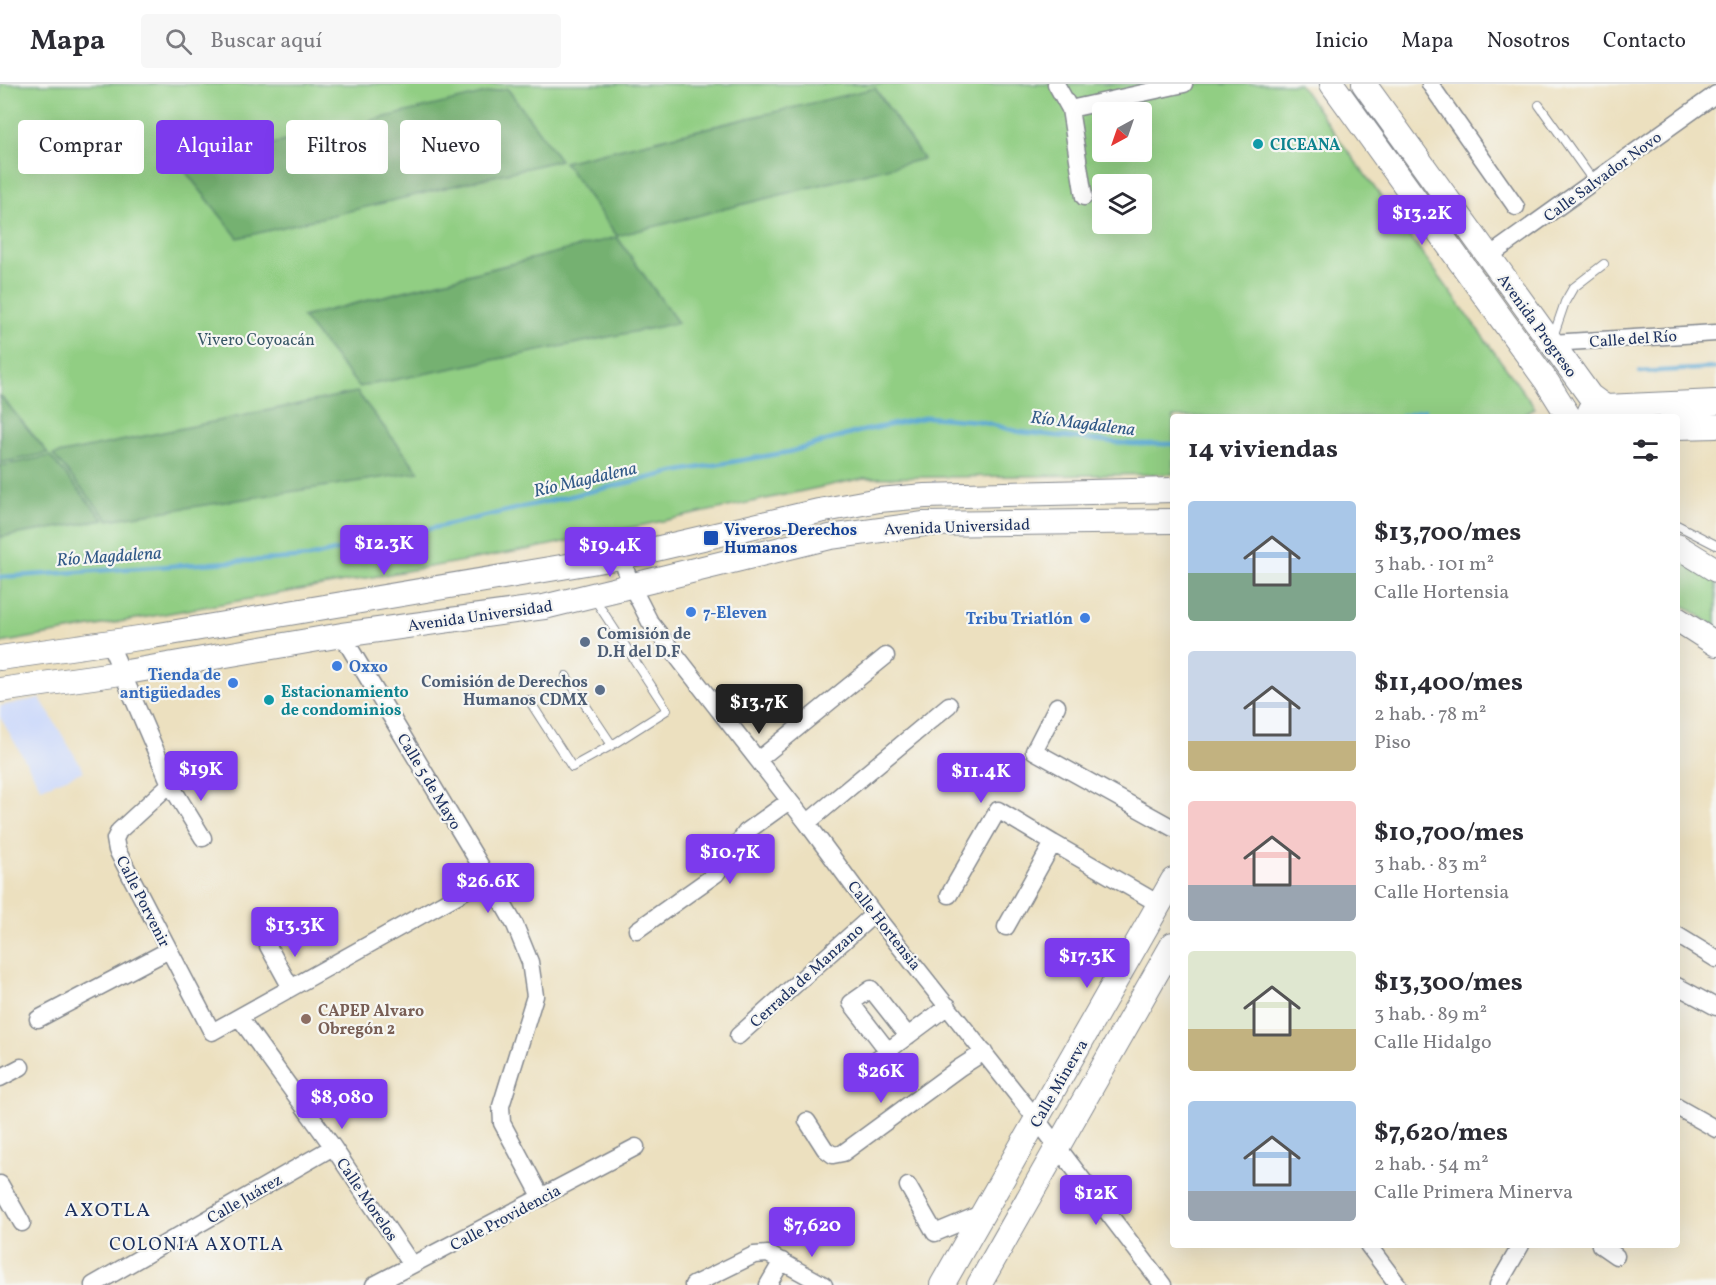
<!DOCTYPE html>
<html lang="es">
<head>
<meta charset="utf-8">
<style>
	:root { --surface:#fff; --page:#f7f7f7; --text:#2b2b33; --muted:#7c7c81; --line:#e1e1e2; --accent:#7c3aed }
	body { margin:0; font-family:Vollkorn,serif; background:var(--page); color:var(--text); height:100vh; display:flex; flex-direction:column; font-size:22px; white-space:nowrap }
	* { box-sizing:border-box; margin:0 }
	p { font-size:20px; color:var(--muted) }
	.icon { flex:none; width:33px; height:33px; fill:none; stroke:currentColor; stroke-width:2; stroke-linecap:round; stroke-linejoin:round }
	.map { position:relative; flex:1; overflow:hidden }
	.side { position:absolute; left:1170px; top:330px; width:510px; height:834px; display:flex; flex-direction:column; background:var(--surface); border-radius:6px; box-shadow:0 6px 24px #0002 }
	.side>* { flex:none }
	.guide { position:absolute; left:18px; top:36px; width:570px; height:54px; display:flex; gap:12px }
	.needle { width:39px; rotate:220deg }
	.buttons { position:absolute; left:1092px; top:18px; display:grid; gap:12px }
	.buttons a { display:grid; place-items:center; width:60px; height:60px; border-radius:6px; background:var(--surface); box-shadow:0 6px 24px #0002; font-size:30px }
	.price { position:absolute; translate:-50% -51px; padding:0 14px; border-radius:6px; background:var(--accent); color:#fff; font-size:20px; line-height:39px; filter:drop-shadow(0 2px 3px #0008) }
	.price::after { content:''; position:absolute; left:50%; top:36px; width:18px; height:14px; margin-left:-9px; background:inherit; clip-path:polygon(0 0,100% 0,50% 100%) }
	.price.on { background:#222; color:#fff }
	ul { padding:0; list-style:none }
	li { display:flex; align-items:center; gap:18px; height:150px; padding:0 18px }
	li span { display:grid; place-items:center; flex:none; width:168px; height:120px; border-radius:6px; color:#555 }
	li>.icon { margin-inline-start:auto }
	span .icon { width:72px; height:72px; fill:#fffc; stroke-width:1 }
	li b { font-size:26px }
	h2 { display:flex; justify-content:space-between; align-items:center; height:72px; padding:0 18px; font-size:26px }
	.pill { padding:0 21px; border-radius:6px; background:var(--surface); box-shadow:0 6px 24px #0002; font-size:21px; line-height:54px }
	.pill.on { background:var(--accent); color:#fff }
	header { display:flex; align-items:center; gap:36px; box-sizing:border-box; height:84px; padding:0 30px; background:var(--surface); border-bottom:2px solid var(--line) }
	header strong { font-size:28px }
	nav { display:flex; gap:33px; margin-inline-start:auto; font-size:21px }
	.search { width:420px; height:54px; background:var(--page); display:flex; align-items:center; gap:15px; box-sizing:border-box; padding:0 21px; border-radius:6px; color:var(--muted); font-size:22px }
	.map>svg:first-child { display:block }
	.built { fill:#cedafa }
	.green { fill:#91ce83; stroke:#567e70; stroke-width:1.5; fill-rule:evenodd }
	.forest { fill:#74b171; stroke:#487068; stroke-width:1.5 }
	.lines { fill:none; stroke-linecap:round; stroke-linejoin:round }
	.stream { stroke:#59a7d2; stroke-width:4.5 }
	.lane-casing { stroke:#84888e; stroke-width:10 }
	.street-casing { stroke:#84888e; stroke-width:19 }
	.secondary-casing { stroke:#84888e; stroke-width:26 }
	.lane { stroke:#fff; stroke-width:8 }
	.street { stroke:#fff; stroke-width:16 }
	.secondary { stroke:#fff; stroke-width:24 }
	.culture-dot { fill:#0f9aa8; stroke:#f6f6f2; stroke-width:2 }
	.transit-dot { fill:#1a4fb4; stroke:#f6f6f2; stroke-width:2 }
	.shop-dot { fill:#3f7fe0; stroke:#f6f6f2; stroke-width:2 }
	.service-dot { fill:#5c6f8a; stroke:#f6f6f2; stroke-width:2 }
	.education-dot { fill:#8d6e63; stroke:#f6f6f2; stroke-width:2 }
	.labels { text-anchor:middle; stroke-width:4.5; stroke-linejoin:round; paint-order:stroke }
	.culture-label { font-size:16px; font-weight:bold; fill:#0d838f; stroke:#f6f6f2; text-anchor:start }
	.street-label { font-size:16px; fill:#1b2f5e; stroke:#f6f6f2 }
	.park-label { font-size:16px; fill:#385767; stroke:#f6f6f2 }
	.transit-label { font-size:16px; font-weight:bold; fill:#164399; stroke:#f6f6f2; text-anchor:start }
	.shop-label { font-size:16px; font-weight:bold; fill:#366cbe; stroke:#f6f6f2; text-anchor:start }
	.service-label { font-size:16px; font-weight:bold; fill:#4e5e75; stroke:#f6f6f2; text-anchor:start }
	.education-label { font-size:16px; font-weight:bold; fill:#785e54; stroke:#f6f6f2; text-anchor:start }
	.water-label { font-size:18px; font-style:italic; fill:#315987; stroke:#f6f6f2 }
	.neighbourhood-label { font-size:18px; letter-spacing:1.5px; fill:#1b2f5e; stroke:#f6f6f2 }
	.quarter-label { font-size:20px; letter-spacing:1.5px; fill:#1b2f5e; stroke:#f6f6f2 }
</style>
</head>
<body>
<header>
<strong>Mapa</strong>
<div class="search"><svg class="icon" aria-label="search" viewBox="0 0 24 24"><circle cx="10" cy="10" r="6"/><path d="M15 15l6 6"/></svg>Buscar aquí</div>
<nav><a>Inicio</a><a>Mapa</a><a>Nosotros</a><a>Contacto</a></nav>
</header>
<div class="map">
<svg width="1716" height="1201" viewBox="0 0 1716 1201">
	<rect width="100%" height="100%" fill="#f6f6f2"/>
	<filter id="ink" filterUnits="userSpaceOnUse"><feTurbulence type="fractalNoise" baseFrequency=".0167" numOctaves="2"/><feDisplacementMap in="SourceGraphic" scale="12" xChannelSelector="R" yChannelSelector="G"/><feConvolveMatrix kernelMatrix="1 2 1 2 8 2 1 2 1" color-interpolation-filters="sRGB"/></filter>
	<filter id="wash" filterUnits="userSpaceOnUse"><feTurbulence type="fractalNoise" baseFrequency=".008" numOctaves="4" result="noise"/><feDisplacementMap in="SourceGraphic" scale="24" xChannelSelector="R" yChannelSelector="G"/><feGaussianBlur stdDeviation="1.35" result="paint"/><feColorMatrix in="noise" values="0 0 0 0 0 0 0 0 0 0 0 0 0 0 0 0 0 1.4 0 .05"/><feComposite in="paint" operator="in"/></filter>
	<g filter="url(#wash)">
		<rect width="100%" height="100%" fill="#ece0bf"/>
		<path class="built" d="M40 614 84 687 41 704 0 633V622Z"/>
		<path class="green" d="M0 0H1299L1535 324 1517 333H1173V390L864 394 531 465 0 559ZM1102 28H1142V68H1102ZM1102 100H1142V140H1102Z
			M1677 471 1716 496V543L1677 517Z"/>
		<path class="forest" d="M507 4 560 76 238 154 181 82Z
			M875 4 923 75 617 152 564 78Z
			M617 153 678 239 359 303 302 233Z
			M357 308 419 388 108 436 53 371Z
			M0 311 48 369 0 379Z
			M50 372 104 436 0 453V382Z"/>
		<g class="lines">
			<path class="stream" d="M1640 288 1716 284
				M1401 333 1425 326
				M0 493 309 473 674 388 789 368 857 348 928 333 978 337 1020 348 1132 360H1173"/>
		</g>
	</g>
	<g filter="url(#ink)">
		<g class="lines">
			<defs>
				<path id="lane" d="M1539 21 1594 98
					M1553 253 1565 218 1573 204 1604 180
					M1677 441 1716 461
					M566 592 612 661
					M529 616 572 683 612 661 667 626 594 514"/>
				<path id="street" d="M1056 0 1070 25 1084 113
					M1430 0 1516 123
					M1070 25 1184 0
					M1488 173 1716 10
					M1551 259 1716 249
					M621 473 632 503 650 538 807 739 874 830 1037 1036 1163 1201
					M342 551 488 794 515 841 530 878 535 912 501 1022 502 1039 542 1114
					M109 558 170 700 203 754
					M1057 622 1034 667 1173 744
					M758 676 886 572
					M170 700 119 747 115 755 117 766 212 948 488 794
					M807 739 949 621
					M949 811 998 726 1053 759
					M1006 843 1053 759 1159 820
					M637 846 716 790 746 748 789 717
					M1677 851 1716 875
					M268 862 291 904
					M1677 902 1716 923
					M239 933 333 1063 412 1181
					M38 935 169 866
					M738 952 874 830
					M888 967 851 919 871 905 908 952
					M858 989 948 922
					M0 994 21 983
					M1677 1023 1716 1045
					M807 1037 825 1065 833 1071 843 1069 959 984 984 968
					M0 1100 22 1139
					M908 1102 935 1149 983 1129
					M1368 1161 1398 1201
					M1600 1161 1616 1172
					M93 1201 333 1063
					M374 1201 636 1063
					M693 1201 754 1171 768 1170 824 1201
					M768 1201 782 1177
					M1498 1201 1521 1161"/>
				<path id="secondary" d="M1332 0 1547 298 1569 333
					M1364 0 1590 312 1605 323 1607 333
					M1590 327 1605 323 1716 318
					M1677 343 1716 342
					M1677 462 1716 486
					M1677 535 1716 560
					M0 574 153 552 621 473 819 427 879 416 925 412 1173 406
					M0 606 121 589 342 551 544 523 830 453 924 440 1173 437
					M942 1201 1173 796
					M979 1201 1173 860"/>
			</defs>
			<use href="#lane" class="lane-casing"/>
			<use href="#street" class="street-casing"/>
			<use href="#secondary" class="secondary-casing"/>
			<use href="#lane" class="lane"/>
			<use href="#street" class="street"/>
			<use href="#secondary" class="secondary"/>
		</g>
	</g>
	<g class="culture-dot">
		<circle cx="1258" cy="60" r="6"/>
		<circle cx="269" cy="616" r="6"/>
	</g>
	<rect class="transit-dot" x="703" y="446" width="16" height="16" rx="3"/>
	<g class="shop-dot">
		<circle cx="691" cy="528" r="6"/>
		<circle cx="1085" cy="534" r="6"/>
		<circle cx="337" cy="582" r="6"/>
		<circle cx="233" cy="599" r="6"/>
	</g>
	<g class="service-dot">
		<circle cx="585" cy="558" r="6"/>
		<circle cx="600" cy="606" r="6"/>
	</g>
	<circle class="education-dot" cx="306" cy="935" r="6"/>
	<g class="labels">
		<g class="culture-label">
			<text x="1270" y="66">CICEANA</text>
			<text x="281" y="613">Estacionamiento<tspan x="281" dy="18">de condominios</tspan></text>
		</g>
		<g class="street-label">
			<text transform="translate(1602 92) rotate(-36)" y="6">Calle Salvador Novo</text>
			<text transform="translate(1538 241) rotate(54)" y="6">Avenida Progreso</text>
			<text transform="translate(1633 254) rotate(-4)" y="6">Calle del Río</text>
			<text transform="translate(957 442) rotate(-2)" y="6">Avenida Universidad</text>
			<text transform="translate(480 531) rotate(-8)" y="6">Avenida Universidad</text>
			<text transform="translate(430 697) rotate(59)" y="6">Calle 5 de Mayo</text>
			<text transform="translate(144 817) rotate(63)" y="6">Calle Porvenir</text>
			<text transform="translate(885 841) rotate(52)" y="6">Calle Hortensia</text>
			<text transform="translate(806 891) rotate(-42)" y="6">Cerrada de Manzano</text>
			<text transform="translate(1058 999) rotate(-60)" y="6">Calle Minerva</text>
			<text transform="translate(244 1114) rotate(-30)" y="6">Calle Juárez</text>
			<text transform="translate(368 1115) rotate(56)" y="6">Calle Morelos</text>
			<text transform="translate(505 1133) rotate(-28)" y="6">Calle Providencia</text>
		</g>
		<g class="park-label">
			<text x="256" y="261">Vivero Coyoacán</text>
		</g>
		<g class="transit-label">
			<text x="724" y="451">Viveros-Derechos<tspan x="724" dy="18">Humanos</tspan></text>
		</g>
		<g class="shop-label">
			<text x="703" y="534">7-Eleven</text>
			<text x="1073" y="540" text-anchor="end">Tribu Triatlón</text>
			<text x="349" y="588">Oxxo</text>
			<text x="221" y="596" text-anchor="end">Tienda de<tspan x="221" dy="18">antigüedades</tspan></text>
		</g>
		<g class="service-label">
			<text x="597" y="555">Comisión de<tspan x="597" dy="18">D.H del D.F</tspan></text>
			<text x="588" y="603" text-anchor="end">Comisión de Derechos<tspan x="588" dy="18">Humanos CDMX</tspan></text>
		</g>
		<g class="education-label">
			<text x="318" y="932">CAPEP Alvaro<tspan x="318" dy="18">Obregón 2</tspan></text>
		</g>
		<g class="water-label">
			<text transform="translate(1083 339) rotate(7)" y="6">Río Magdalena</text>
			<text transform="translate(585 395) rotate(-13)" y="6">Río Magdalena</text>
			<text transform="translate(109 472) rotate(-4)" y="6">Río Magdalena</text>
		</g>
		<g class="neighbourhood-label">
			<text x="197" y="1166">COLONIA AXOTLA</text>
		</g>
		<g class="quarter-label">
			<text x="108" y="1132">AXOTLA</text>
		</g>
	</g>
</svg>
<div class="buttons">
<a><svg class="needle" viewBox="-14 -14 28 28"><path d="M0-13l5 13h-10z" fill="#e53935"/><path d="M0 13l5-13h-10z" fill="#7c7c81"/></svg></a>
<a><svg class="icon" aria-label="layers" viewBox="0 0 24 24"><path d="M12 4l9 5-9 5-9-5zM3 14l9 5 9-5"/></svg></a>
</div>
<b class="price" style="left:1422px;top:162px">$13.2K</b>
<b class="price" style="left:384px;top:492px">$12.3K</b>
<b class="price" style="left:610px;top:494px">$19.4K</b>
<b class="price on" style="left:759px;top:651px">$13.7K</b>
<b class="price" style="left:201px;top:718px">$19K</b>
<b class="price" style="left:981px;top:720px">$11.4K</b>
<b class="price" style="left:730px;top:801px">$10.7K</b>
<b class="price" style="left:488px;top:830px">$26.6K</b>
<b class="price" style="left:295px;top:874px">$13.3K</b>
<b class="price" style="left:1087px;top:905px">$17.3K</b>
<b class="price" style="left:881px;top:1020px">$26K</b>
<b class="price" style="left:342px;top:1046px">$8,080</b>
<b class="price" style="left:1096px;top:1142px">$12K</b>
<b class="price" style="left:812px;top:1174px">$7,620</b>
<div class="guide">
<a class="pill">Comprar</a>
<a class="pill on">Alquilar</a>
<a class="pill">Filtros</a>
<a class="pill">Nuevo</a>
</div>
<section class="side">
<h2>14 viviendas<svg class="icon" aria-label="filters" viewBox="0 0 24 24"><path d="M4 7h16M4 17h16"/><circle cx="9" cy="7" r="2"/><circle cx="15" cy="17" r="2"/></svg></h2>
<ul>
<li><span style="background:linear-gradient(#a9c7e8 60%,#7fa58c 0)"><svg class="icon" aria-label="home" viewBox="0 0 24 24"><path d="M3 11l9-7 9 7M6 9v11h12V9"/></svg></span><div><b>$13,700/mes</b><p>3 hab. · 101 m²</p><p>Calle Hortensia</p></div></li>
<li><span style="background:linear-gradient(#c9d6e8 75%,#c2b280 0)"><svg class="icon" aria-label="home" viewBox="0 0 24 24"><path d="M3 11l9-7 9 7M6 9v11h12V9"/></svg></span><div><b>$11,400/mes</b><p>2 hab. · 78 m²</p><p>Piso</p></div></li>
<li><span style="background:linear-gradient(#f6c9c9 70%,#9aa5b1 0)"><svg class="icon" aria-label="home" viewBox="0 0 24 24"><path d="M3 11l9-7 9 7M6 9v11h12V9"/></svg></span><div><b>$10,700/mes</b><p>3 hab. · 83 m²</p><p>Calle Hortensia</p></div></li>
<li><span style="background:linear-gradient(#dfe7d0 65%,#c2b280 0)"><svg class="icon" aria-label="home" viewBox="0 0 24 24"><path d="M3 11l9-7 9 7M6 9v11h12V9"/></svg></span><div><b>$13,300/mes</b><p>3 hab. · 89 m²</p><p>Calle Hidalgo</p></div></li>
<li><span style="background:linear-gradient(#a9c7e8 75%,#9aa5b1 0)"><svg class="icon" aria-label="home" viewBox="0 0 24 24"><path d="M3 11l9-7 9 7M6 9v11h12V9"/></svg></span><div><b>$7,620/mes</b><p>2 hab. · 54 m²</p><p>Calle Primera Minerva</p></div></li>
</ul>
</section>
</div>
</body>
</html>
